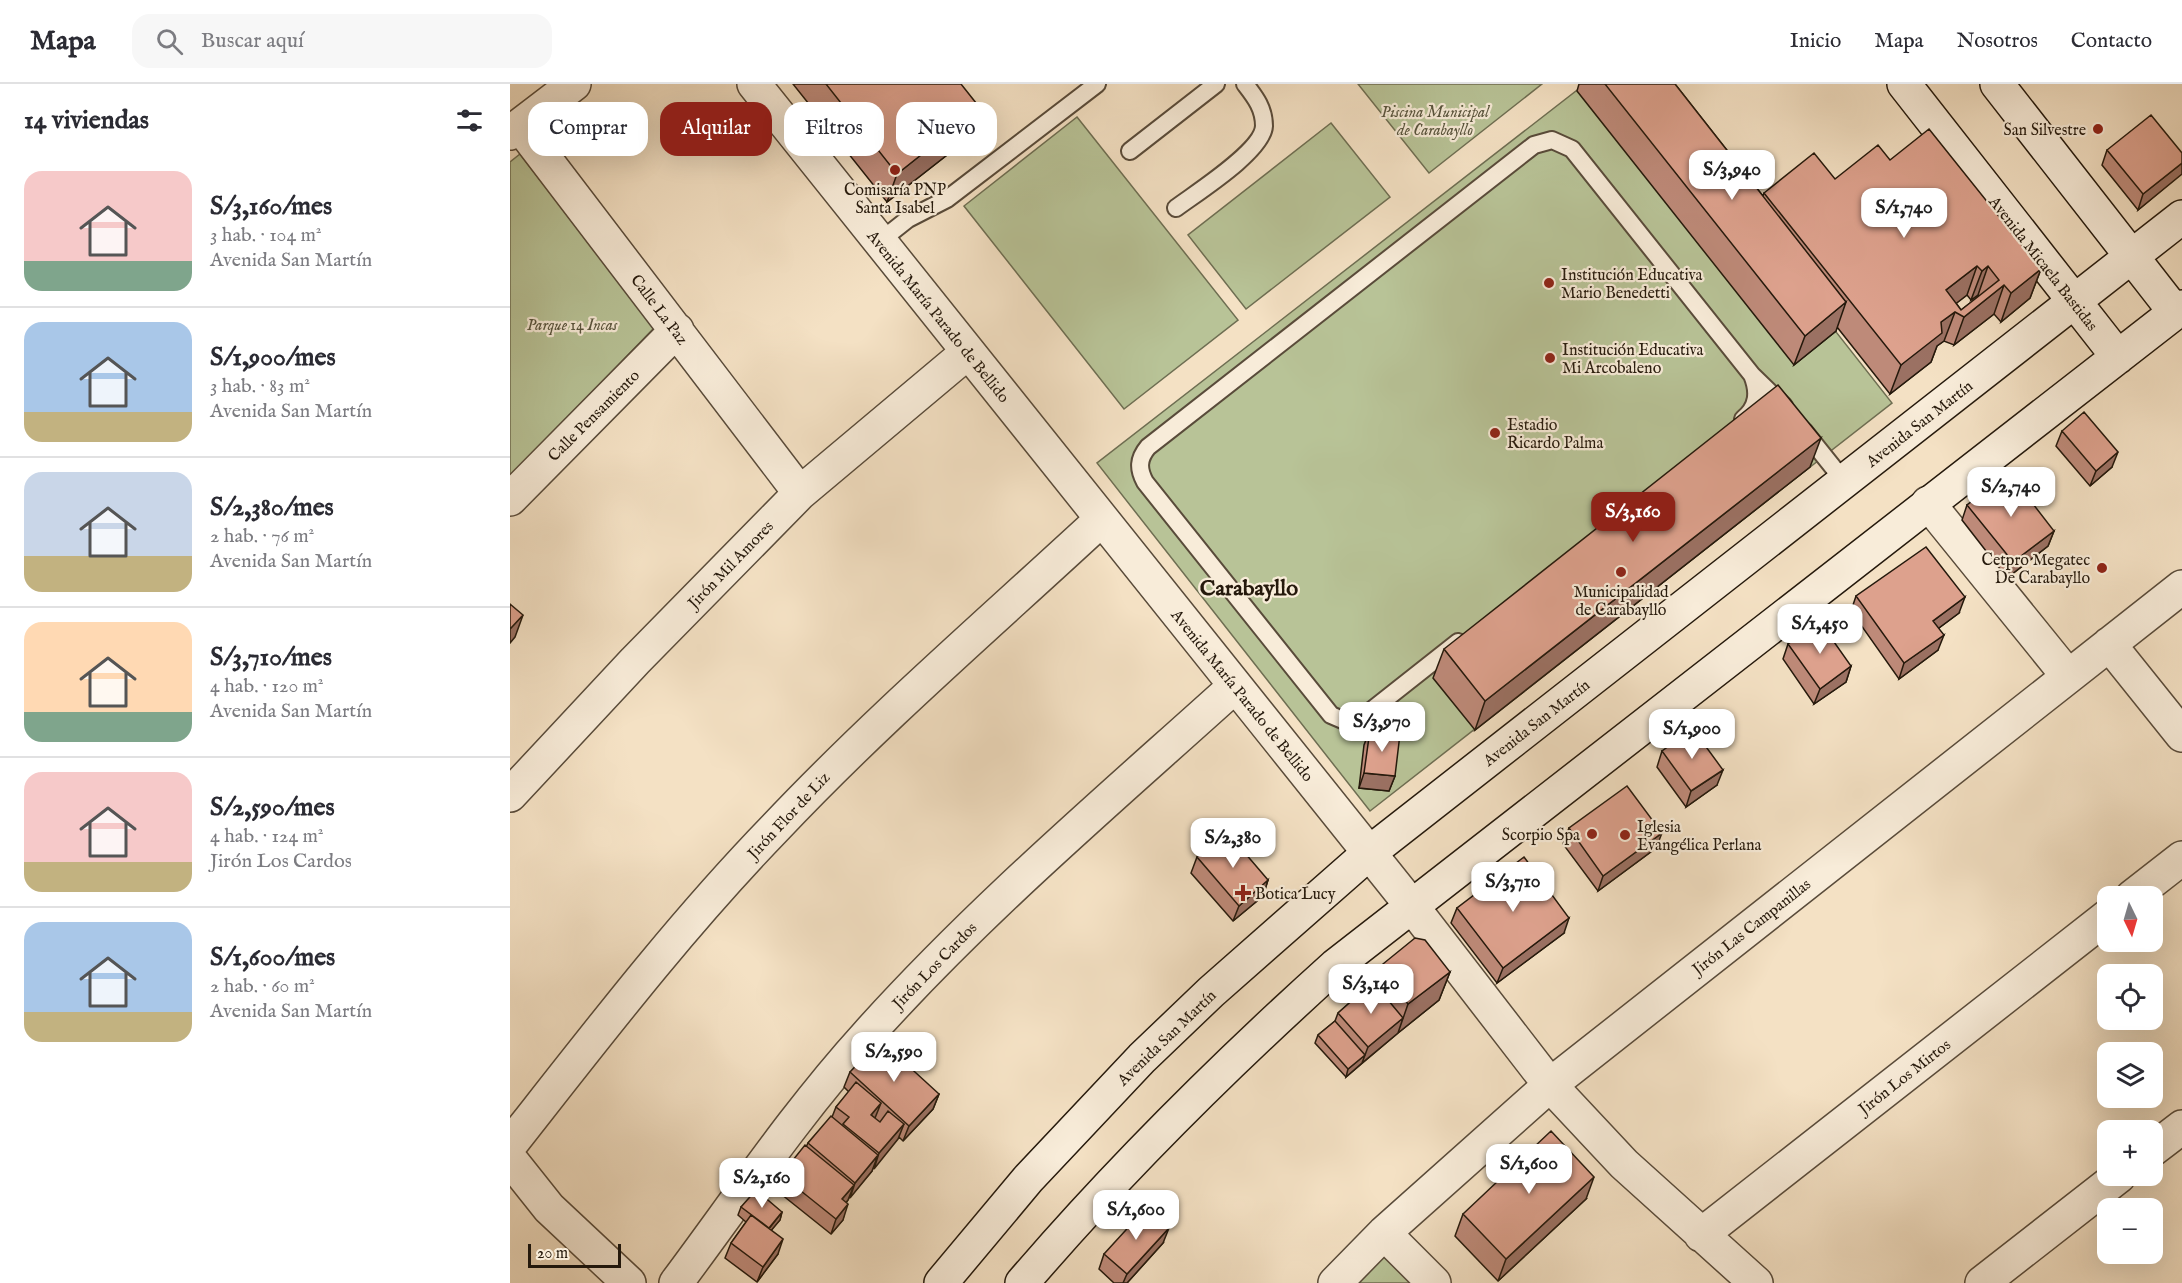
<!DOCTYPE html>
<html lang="es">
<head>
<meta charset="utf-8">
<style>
	:root { --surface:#fff; --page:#f7f7f7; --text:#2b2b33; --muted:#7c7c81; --line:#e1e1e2; --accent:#8f2418 }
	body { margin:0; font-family:"IM FELL English",serif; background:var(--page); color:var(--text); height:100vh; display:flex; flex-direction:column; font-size:22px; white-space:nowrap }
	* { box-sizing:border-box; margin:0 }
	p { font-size:20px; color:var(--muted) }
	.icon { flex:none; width:33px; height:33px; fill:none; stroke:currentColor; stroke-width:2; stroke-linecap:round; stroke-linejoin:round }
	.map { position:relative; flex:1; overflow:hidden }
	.drawer { display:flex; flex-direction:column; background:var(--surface); width:510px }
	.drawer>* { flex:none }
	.hud { position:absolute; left:18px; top:18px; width:570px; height:54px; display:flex; gap:12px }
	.needle { width:39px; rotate:175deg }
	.controls { position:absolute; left:1587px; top:802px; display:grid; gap:12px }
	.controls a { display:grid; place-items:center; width:66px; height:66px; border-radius:12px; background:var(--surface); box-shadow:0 6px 24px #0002; font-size:30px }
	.scale { position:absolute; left:18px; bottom:15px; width:93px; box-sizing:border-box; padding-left:6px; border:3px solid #25190c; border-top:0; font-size:16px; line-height:21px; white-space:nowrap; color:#25190c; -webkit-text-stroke:4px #f8ecd9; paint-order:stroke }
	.price { position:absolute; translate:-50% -51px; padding:0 14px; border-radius:12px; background:#fff; color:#222; font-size:20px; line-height:39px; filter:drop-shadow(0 2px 3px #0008) }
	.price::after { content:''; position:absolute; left:50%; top:36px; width:18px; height:14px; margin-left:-9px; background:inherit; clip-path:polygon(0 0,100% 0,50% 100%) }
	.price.selected { background:var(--accent); color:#fff }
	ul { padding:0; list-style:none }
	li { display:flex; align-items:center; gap:18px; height:150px; padding:0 24px }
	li+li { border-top:2px solid var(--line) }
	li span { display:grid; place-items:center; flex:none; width:168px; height:120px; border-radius:18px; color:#555 }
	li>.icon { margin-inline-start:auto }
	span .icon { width:72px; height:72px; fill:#fffc; stroke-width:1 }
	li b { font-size:26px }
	h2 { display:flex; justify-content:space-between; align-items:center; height:72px; padding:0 24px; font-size:26px }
	.chip { padding:0 21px; border-radius:18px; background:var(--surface); box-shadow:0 6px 24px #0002; font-size:21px; line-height:54px }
	.chip.selected { background:var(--accent); color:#fff }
	header { display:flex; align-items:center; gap:36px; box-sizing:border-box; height:84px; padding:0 30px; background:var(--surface); border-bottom:2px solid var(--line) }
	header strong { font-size:28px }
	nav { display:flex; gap:33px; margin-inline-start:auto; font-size:21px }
	.search { width:420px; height:54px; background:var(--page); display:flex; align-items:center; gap:15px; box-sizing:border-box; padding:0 21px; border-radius:18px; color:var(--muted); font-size:22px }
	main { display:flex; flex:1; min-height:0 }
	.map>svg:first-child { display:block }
	.green { fill:#b8c397; stroke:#6e6e52; stroke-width:1.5 }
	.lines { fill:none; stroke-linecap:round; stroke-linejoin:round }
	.lane-casing { stroke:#594b3a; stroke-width:20 }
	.street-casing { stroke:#594b3a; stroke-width:36 }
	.secondary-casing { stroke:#25190c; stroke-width:36 }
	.lane { stroke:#f8ecd9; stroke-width:16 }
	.street { stroke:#f8ecd9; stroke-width:33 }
	.secondary { stroke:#f8ecd9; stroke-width:33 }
	.wall { fill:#be8a79; stroke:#25190c; stroke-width:1.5; fill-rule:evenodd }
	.shaded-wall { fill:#9b7163; stroke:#25190c; stroke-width:1.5 }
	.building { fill:#dda18d; stroke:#25190c; stroke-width:1.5; fill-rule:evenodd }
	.poi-dot { fill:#8f2418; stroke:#f8ecd9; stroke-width:2 }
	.labels { text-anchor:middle; stroke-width:4.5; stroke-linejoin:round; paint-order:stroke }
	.park-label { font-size:16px; font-style:italic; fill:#58543d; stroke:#f8ecd9 }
	.poi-label { font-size:16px; fill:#25190c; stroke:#f8ecd9; text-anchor:start }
	.street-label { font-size:16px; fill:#25190c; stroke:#f8ecd9 }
	.district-label { font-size:22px; font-weight:bold; fill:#25190c; stroke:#f8ecd9 }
</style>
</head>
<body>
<header>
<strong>Mapa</strong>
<div class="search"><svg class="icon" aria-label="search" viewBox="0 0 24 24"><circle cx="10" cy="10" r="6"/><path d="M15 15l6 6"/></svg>Buscar aquí</div>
<nav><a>Inicio</a><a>Mapa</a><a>Nosotros</a><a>Contacto</a></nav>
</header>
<main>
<section class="drawer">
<h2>14 viviendas<svg class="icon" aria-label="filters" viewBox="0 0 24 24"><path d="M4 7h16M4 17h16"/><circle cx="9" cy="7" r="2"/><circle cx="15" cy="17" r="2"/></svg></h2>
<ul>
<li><span style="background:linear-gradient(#f6c9c9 75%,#7fa58c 0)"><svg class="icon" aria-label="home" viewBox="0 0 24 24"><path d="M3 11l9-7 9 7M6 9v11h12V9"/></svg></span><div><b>S/3,160/mes</b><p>3 hab. · 104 m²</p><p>Avenida San Martín</p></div></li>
<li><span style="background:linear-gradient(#a9c7e8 75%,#c2b280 0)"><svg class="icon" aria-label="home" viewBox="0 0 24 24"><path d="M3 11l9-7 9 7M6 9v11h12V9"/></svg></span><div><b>S/1,900/mes</b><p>3 hab. · 83 m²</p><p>Avenida San Martín</p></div></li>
<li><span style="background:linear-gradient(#c9d6e8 70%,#c2b280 0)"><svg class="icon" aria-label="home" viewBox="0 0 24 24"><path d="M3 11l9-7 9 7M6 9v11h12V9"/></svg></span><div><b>S/2,380/mes</b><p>2 hab. · 76 m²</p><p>Avenida San Martín</p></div></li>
<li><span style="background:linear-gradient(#ffd9b3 75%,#7fa58c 0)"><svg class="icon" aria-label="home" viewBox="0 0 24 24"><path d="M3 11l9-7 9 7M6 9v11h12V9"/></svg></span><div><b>S/3,710/mes</b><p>4 hab. · 120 m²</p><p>Avenida San Martín</p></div></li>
<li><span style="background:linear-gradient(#f6c9c9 75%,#c2b280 0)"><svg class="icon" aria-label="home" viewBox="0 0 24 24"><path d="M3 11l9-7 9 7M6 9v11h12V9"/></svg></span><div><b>S/2,590/mes</b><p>4 hab. · 124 m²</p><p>Jirón Los Cardos</p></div></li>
<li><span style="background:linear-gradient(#a9c7e8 75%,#c2b280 0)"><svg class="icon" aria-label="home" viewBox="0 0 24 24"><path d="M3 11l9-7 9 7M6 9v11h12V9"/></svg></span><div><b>S/1,600/mes</b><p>2 hab. · 60 m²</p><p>Avenida San Martín</p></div></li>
</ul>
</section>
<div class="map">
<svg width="1672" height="1199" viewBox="0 0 1672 1199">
	<rect width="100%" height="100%" fill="#f4e1c4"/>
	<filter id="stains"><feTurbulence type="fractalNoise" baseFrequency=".00333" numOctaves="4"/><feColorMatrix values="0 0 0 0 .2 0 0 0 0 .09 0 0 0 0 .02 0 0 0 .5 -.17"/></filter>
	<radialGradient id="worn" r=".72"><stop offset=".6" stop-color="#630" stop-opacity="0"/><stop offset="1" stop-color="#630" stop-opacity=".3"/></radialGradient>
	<path class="green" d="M848 0H1032L919 89Z
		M1075 0H1131L1382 319 860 727 587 379Z
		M567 33 728 236 614 325 454 122Z
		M821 39 880 113 736 225 678 151Z
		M10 70 144 244 0 393V78Z
		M873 1171 901 1199H846Z"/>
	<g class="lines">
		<defs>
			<path id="lane" d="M620 67 706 0
				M666 124C686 109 753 67 754 42 754 24 745 13 735 0
				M369 158 398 135 437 115 587 0
				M1233 335C1248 323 1249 308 1242 291
				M1294 347 1334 397
				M948 558 853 633 835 637 821 631 635 398C628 385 628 375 638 363L1024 61 1042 56 1062 65 1242 291 1274 322"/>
			<path id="street" d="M244 0 901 821 1040 1001 1114 1080 1246 1199
				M10 42 290 409
				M0 49 64 0
				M0 415 167 246
				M1418 419 1558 592
				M1599 560 1672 651
				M0 711 125 577 290 409 458 268
				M1622 813 1672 774
				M0 1061C85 953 169 843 265 744 368 635 482 537 592 435
				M1642 1066 1672 1043
				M0 1075 39 1124 119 1199
				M874 1149 924 1199
				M1191 1151 1598 832
				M166 1199C228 1116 287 1028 357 951 470 825 600 715 725 602
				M825 1199 874 1149 1040 1001 1672 503
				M1472 1199 1609 1092"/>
			<path id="secondary" d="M1394 0 1608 273
				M1487 0 1665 228
				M431 1199 518 1095 632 974 701 908 859 769 1672 133
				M512 1199C609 1086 714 982 825 882L1672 223"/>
		</defs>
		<use href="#lane" class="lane-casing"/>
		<use href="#street" class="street-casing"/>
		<use href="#secondary" class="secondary-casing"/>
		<use href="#lane" class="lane"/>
		<use href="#street" class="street"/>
		<use href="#secondary" class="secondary"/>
	</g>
	<path class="wall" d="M283 0H451L460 53 377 118Z
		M1069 0H1165L1253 112 1254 109 1325 95 1380 76 1531 185 1520 214 1491 238 1484 230 1444 261 1434 257 1427 262 1421 278 1380 310 1327 243 1326 247 1284 281 1067 7ZM1457 211 1461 216 1468 211 1469 212 1451 226 1446 219Z
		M1597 66 1672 69V89L1628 126 1592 81Z
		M1552 347 1602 383 1580 402 1546 362Z
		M1300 383 965 646 923 594 934 565Z
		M1457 421 1544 447 1538 462 1497 494 1452 436Z
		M1346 512 1449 529 1429 544 1428 566 1389 595 1341 527Z
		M1278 560 1341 582 1336 598 1304 620 1273 575Z
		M860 646 885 692 879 707 849 704 854 661Z
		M1152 667 1207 701 1176 723 1147 683Z
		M1059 744 1146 764 1088 807 1053 760Z
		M687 773 758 796 753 812 723 837 681 789Z
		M947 824 1054 849 987 899 941 839Z
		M868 884 940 888 929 916 888 949 836 993 805 959 808 951 825 937 828 929 863 898Z
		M340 988 429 1010 423 1025 393 1057 389 1053 363 1084 362 1087 339 1114 336 1119 333 1136 321 1150 266 1106 271 1091 296 1063 298 1059 322 1033 326 1023 339 1008 334 1003Z
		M1076 1115 988 1197 945 1152 953 1130Z
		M231 1123 272 1128 270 1136 261 1146 268 1170 247 1198 215 1174 221 1159 236 1138 228 1131Z
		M653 1159 617 1199H604L589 1185 594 1170Z"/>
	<path class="shaded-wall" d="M470 24 460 53 377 118 387 90Z
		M1672 79V90L1628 126 1633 110Z
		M1467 182 1457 211 1426 235 1436 206Z
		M1478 182 1468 211 1461 216 1472 187Z
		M1531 185 1520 214 1491 238 1501 209Z
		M1494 201 1484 230 1444 261 1454 233Z
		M1336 218 1326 247 1284 281 1295 252Z
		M1445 228 1434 257 1427 262 1421 278 1380 310 1391 281 1431 238Z
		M1311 354 1300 383 965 646 975 617Z
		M1608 368 1602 383 1580 402 1586 387Z
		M1544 447 1538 462 1497 494 1503 478Z
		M1455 513 1449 529 1418 552 1423 537Z
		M13 531 5 553 0 559V545Z
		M1434 551 1428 566 1389 595 1394 579Z
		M1341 582 1336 598 1304 620 1310 605Z
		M1213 686 1207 701 1176 723 1181 707Z
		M854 689 885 692 879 707 849 704Z
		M1152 749 1146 764 1088 807 1093 792Z
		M758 796 753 812 723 837 729 822Z
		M1059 834 1054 849 987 899 993 884Z
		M940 888 929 916 888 949 898 920Z
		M893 934 888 949 852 979 858 963Z
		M855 971 852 979 836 993 838 985Z
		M429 1010 423 1025 393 1057 399 1042Z
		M371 1019 365 1034 361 1031Z
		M394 1040 388 1055 364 1085 369 1069Z
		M368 1071 362 1087 340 1114 345 1099Z
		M1084 1093 1076 1115 988 1197 996 1175Z
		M344 1101 338 1116 326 1130 332 1115Z
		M338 1120 333 1136 321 1150 326 1135Z
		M272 1128 270 1136 255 1154 258 1146Z
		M659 1144 653 1159 617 1199H613L617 1190Z
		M273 1155 268 1170 247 1198 253 1183Z"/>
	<path class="building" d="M316 0H451L470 24 387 90Z
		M1095 0H1165L1336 218 1295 252Z
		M1641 31 1672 69V79L1633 110 1597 66Z
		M1419 45 1531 185 1501 209 1494 201 1454 233 1445 228 1431 238 1432 249 1391 281 1254 109 1304 69 1325 95 1368 61 1380 76ZM1467 182 1472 187 1478 182 1489 196 1451 226 1436 206Z
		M1268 301 1311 354 975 617 934 565Z
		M1574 328 1608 368 1586 387 1552 347Z
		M1499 389 1544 447 1503 478 1457 421Z
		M1416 463 1455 513 1423 537 1434 551 1394 579 1346 512Z
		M0 520 13 531 0 545Z
		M1310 538 1341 582 1310 605 1278 560Z
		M1183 645 1213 686 1181 707 1152 667Z
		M860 646 890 650 885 692 854 689Z
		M1117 702 1152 749 1093 792 1059 744Z
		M717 748 758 796 729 822 687 773Z
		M1014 773 1059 834 993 884 947 824Z
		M905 854 915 856 940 888 898 920 868 884Z
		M863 898 893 934 858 963 828 929Z
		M825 937 855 971 838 985 808 951Z
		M370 956 429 1010 399 1042 340 988Z
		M346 998 371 1019 361 1031 370 1038 378 1027 394 1040 369 1069 333 1040 339 1033 326 1023Z
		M321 1032 368 1071 345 1099 298 1059Z
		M1041 1047 1084 1093 996 1175 953 1130Z
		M295 1061 344 1101 332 1115 338 1120 326 1135 271 1091Z
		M246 1106 272 1128 259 1144 231 1123Z
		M636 1124 659 1144 617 1190 594 1170Z
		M241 1131 273 1155 253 1183 221 1159Z"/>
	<g class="poi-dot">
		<circle cx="1588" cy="45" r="6"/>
		<circle cx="385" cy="86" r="6"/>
		<circle cx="1039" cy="199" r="6"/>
		<circle cx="1040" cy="274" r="6"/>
		<circle cx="985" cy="349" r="6"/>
		<circle cx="1592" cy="484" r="6"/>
		<circle cx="1111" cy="488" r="6"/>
		<circle cx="1082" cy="750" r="6"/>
		<circle cx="1115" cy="751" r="6"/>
		<path d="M730 800h6v6h6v6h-6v6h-6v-6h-6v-6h6z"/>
	</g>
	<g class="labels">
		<g class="park-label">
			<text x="925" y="33">Piscina Municipal<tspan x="925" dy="18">de Carabayllo</tspan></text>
			<text x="62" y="246">Parque 14 Incas</text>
		</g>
		<g class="poi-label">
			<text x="1576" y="51" text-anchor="end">San Silvestre</text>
			<text x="385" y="111" text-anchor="middle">Comisaría PNP<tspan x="385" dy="18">Santa Isabel</tspan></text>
			<text x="1051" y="196">Institución Educativa<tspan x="1051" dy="18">Mario Benedetti</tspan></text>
			<text x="1052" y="271">Institución Educativa<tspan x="1052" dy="18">Mi Arcobaleno</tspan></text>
			<text x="997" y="346">Estadio<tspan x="997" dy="18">Ricardo Palma</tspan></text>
			<text x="1580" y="481" text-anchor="end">Cetpro Megatec<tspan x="1580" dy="18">De Carabayllo</tspan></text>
			<text x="1111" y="513" text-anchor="middle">Municipalidad<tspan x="1111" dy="18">de Carabayllo</tspan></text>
			<text x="1127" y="748">Iglesia<tspan x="1127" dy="18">Evangélica Perlana</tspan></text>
			<text x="1070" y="756" text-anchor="end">Scorpio Spa</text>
			<text x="745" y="815">Botica Lucy</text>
		</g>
		<g class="street-label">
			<text transform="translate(1534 179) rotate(52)" y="6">Avenida Micaela Bastidas</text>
			<text transform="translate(150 225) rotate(53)" y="6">Calle La Paz</text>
			<text transform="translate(429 232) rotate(51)" y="6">Avenida María Parado de Bellido</text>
			<text transform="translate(83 331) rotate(-45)" y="6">Calle Pensamiento</text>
			<text transform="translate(1409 339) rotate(-38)" y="6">Avenida San Martín</text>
			<text transform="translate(220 480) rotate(-46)" y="6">Jirón Mil Amores</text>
			<text transform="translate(733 611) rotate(51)" y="6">Avenida María Parado de Bellido</text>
			<text transform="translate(1026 638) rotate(-38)" y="6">Avenida San Martín</text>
			<text transform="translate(278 731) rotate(-47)" y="6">Jirón Flor de Liz</text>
			<text transform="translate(1241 842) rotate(-38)" y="6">Jirón Las Campanillas</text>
			<text transform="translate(424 881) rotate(-46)" y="6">Jirón Los Cardos</text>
			<text transform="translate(656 953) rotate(-44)" y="6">Avenida San Martín</text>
			<text transform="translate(1394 992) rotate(-38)" y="6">Jirón Los Mirtos</text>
		</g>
		<g class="district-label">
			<text x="739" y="511">Carabayllo</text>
		</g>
	</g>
	<rect width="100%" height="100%" filter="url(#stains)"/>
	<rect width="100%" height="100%" fill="url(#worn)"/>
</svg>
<div class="controls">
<a><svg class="needle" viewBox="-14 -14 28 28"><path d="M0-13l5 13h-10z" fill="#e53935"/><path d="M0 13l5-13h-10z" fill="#7c7c81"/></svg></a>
<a><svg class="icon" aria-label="locate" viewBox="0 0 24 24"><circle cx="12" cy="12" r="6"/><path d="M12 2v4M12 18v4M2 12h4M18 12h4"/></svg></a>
<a><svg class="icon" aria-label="layers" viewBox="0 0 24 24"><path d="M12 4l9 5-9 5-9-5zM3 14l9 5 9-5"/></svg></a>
<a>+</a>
<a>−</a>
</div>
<div class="scale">20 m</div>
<b class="price" style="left:1222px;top:117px">S/3,940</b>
<b class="price" style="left:1394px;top:155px">S/1,740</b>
<b class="price" style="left:1501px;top:434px">S/2,740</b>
<b class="price selected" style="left:1123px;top:459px">S/3,160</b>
<b class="price" style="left:1310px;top:571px">S/1,450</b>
<b class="price" style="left:872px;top:669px">S/3,970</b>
<b class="price" style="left:1182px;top:676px">S/1,900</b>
<b class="price" style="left:723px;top:785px">S/2,380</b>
<b class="price" style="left:1003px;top:829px">S/3,710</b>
<b class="price" style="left:861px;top:931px">S/3,140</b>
<b class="price" style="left:384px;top:999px">S/2,590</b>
<b class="price" style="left:1019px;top:1111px">S/1,600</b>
<b class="price" style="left:252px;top:1125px">S/2,160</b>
<b class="price" style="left:626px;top:1157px">S/1,600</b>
<div class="hud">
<a class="chip">Comprar</a>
<a class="chip selected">Alquilar</a>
<a class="chip">Filtros</a>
<a class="chip">Nuevo</a>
</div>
</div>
</main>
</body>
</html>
